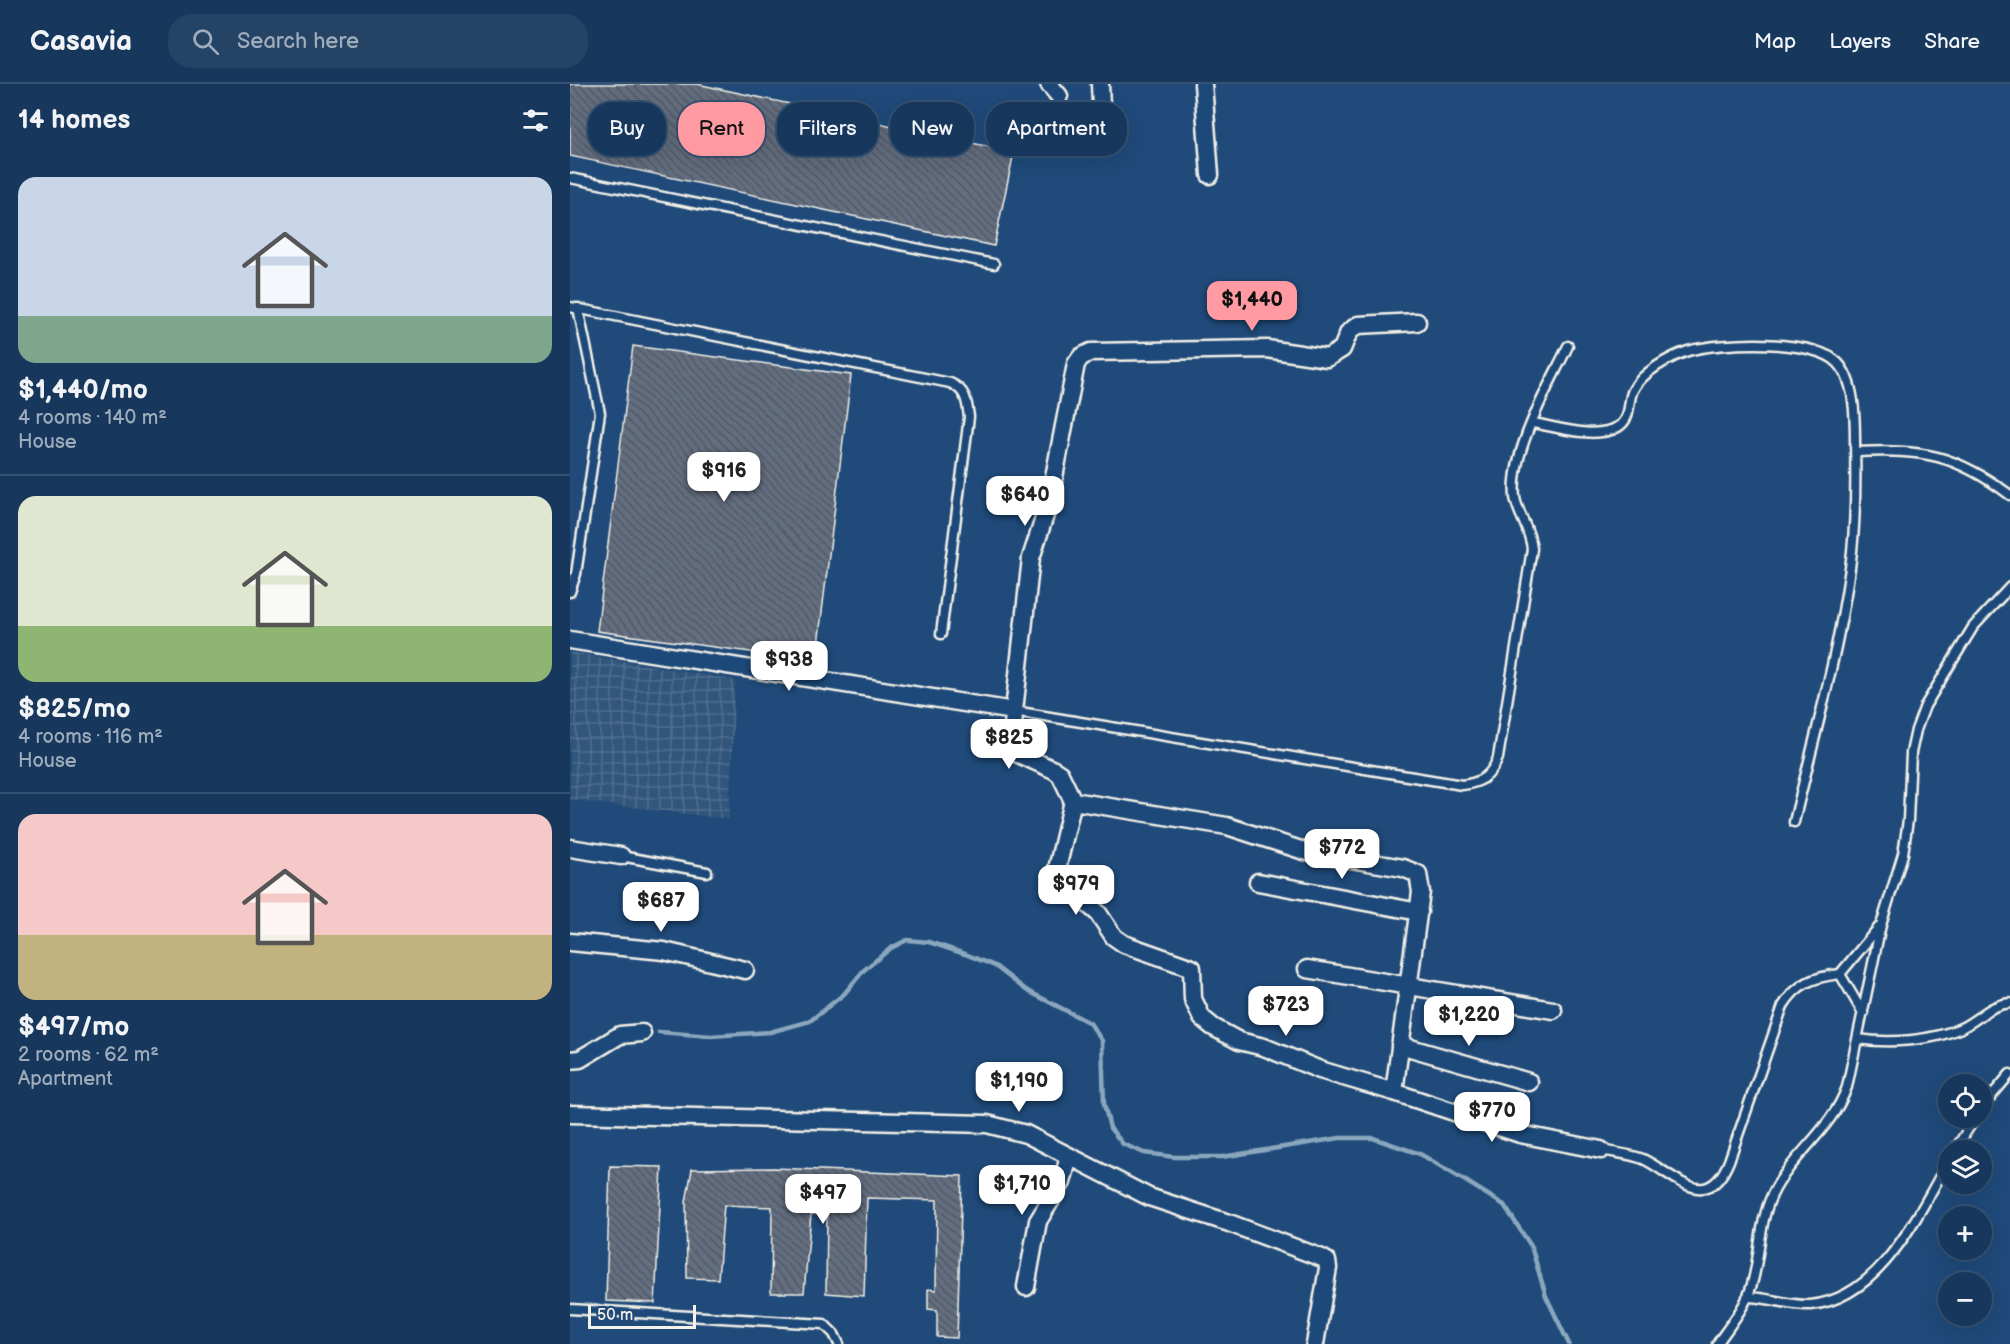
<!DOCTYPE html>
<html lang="en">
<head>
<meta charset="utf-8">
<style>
	:root { --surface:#17385c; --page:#244365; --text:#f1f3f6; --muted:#9eacbb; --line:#365272; --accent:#ff9aa2 }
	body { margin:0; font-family:"Balsamiq Sans",sans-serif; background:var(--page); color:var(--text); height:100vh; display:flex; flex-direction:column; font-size:22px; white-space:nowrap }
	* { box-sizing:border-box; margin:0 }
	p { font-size:20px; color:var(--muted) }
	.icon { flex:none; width:33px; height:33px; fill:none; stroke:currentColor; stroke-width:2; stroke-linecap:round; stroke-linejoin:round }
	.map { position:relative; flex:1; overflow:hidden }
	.side { display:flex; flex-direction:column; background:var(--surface); width:570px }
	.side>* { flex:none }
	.hud { position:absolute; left:18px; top:18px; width:570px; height:54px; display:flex; gap:12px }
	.fabs { position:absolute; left:1368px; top:990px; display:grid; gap:12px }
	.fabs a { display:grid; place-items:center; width:54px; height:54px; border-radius:50%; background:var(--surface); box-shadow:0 6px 24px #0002,0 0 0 2px var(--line); font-size:30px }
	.scale { position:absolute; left:18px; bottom:15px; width:108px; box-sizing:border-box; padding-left:6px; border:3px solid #f4f1e8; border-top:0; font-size:16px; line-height:21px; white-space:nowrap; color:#f4f1e8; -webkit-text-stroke:4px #1f4a7a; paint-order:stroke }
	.price { position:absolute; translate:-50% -51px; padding:0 14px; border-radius:12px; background:#fff; color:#222; font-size:20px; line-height:39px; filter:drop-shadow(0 2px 3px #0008) }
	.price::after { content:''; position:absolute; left:50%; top:36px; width:18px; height:14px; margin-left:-9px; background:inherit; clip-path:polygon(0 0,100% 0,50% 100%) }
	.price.active { background:var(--accent); color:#111 }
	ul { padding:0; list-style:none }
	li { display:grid; align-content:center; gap:12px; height:318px; padding:0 18px }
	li+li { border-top:2px solid var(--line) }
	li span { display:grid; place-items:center; height:186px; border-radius:18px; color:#555 }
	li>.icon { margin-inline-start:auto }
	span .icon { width:108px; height:108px; fill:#fffc; stroke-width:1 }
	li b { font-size:26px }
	h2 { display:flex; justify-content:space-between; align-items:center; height:72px; padding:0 18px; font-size:26px }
	.pill { padding:0 21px; border-radius:24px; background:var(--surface); box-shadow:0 6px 24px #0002,0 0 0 2px var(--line); font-size:21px; line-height:54px }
	.pill.active { background:var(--accent); color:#111 }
	header { display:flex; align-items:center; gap:36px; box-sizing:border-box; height:84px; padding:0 30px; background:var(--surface); border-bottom:2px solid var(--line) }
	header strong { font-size:28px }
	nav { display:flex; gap:33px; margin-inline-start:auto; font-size:21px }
	.search { width:420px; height:54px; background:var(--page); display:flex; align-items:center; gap:15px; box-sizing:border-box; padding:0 21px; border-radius:24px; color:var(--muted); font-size:22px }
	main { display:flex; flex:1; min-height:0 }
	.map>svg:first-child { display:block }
	.industrial { fill:url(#industrial-grid) }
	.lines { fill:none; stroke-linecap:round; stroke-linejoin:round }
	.stream { stroke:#8ba7bd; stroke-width:4.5 }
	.building { fill:url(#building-back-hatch); stroke:#f4f1e8; stroke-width:1.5 }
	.service-casing { stroke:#f4f1e8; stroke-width:13 }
	.minor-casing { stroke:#f4f1e8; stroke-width:21 }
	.service { stroke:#1f4a7a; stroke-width:8 }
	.minor { stroke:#1f4a7a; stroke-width:16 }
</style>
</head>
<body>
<header>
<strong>Casavia</strong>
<div class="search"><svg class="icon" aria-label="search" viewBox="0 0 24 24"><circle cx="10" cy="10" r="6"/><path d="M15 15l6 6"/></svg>Search here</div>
<nav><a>Map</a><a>Layers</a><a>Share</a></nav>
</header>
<main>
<section class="side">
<h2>14 homes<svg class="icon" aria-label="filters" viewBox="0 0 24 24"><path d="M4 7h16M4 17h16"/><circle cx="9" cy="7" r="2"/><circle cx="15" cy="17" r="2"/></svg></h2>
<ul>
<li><span style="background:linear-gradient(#c9d6e8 75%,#7fa58c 0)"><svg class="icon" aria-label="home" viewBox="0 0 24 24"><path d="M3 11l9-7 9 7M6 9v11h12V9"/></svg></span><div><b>$1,440/mo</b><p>4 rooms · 140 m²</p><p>House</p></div></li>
<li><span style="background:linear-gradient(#dfe7d0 70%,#8fb573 0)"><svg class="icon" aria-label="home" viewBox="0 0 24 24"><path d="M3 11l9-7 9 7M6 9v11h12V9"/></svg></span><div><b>$825/mo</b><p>4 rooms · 116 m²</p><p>House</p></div></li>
<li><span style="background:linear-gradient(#f6c9c9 65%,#c2b280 0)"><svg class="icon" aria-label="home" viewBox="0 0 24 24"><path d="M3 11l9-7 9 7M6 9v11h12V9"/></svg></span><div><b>$497/mo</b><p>2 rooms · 62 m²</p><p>Apartment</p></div></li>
</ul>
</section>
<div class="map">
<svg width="1440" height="1260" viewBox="0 0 1440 1260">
	<defs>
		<pattern id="industrial-grid" width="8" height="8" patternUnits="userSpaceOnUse" patternTransform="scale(1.5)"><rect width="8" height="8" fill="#33557c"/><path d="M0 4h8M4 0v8" fill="none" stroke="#516e8f"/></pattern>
		<pattern id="building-back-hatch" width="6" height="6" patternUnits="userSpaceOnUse" patternTransform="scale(1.5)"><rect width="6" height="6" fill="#626e81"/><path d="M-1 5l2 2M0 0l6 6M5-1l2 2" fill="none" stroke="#545961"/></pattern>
	</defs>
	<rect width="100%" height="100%" fill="#1f4a7a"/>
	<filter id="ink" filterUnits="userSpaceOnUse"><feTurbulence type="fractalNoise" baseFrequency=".0167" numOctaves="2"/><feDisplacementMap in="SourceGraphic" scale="12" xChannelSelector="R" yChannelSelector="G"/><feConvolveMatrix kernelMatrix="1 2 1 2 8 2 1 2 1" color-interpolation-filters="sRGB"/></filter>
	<g filter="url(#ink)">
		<path class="industrial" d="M0 568 165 596 159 735 0 716Z"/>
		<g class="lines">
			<path class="stream" d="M89 948 141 952 200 948 240 937 274 910 294 886 321 864 337 856 359 858 395 870 425 882 456 906 520 939 532 957 534 1020 540 1044 553 1060 574 1069 605 1073H652L770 1054H803L850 1070 894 1096 934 1121 961 1162 976 1212 999 1260"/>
		</g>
		<path class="building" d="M0 0H127L444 68 424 162 0 72Z
			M63 262 281 291 246 577 27 547Z
			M40 1082 92 1083 85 1219 36 1217Z
			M204 1084 392 1092 387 1254 367 1253V1226L358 1225V1205L366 1206 367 1116 297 1114 294 1212 256 1209 257 1131 241 1130 234 1209H201L202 1123 154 1121 148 1195 117 1194 116 1118 122 1085Z"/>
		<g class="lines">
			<defs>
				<path id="service" d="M0 94 424 180
					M0 223 380 299C396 306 397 317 399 333L371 550
					M963 339C987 343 1025 356 1048 343 1062 335 1057 318 1063 306 1072 288 1100 273 1118 267 1149 258 1245 254 1268 279 1285 297 1285 334 1285 357 1286 400 1286 442 1280 484 1268 570 1244 654 1224 738
					M1286 368C1353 365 1385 370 1440 411
					M0 508 6 490 30 329 8 224
					M444 627 892 701C911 699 921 692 928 674L962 465C960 444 947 429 945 413 940 368 979 302 998 262
					M51 772 137 788
					M1270 890 1293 929
					M1288 955C1319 960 1362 957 1391 944 1409 936 1418 921 1440 919
					M1412 1023 1440 990
					M1031 1066C1045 1069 1060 1070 1073 1075 1106 1091 1137 1131 1159 1077L1213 922C1227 899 1244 893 1270 890L1309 843
					M1385 1066 1405 1034
					M1177 1213C1198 1213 1220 1222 1240 1221 1310 1215 1348 1130 1378 1078
					M0 1225 254 1240 264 1250 269 1260
					M1147 1260C1157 1245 1170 1230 1177 1214 1191 1182 1187 1143 1202 1111 1221 1071 1262 1046 1277 1003L1311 841 1333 770 1338 736 1341 669 1346 646 1355 622 1403 543 1440 503"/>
				<path id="minor" d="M479 0 489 12
					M530 0 531 21
					M633 0 640 91
					M847 238 788 241 779 248 772 265 757 274 697 265 521 268 511 273 506 280 479 419 461 474 444 627 442 665 446 669 484 686 490 690 503 717 487 785 491 797 528 829 544 853 554 860 622 884 623 915 632 934 643 943 669 957 694 963 750 986 824 1008 950 1050 1031 1066
					M0 556 444 627
					M503 717 657 742 734 767 833 784 848 790 851 808 824 1008
					M0 764 51 772
					M688 798 849 828
					M0 858 94 867 175 886
					M737 885 983 926
					M830 961 959 998
					M0 976 10 975 50 951 72 949
					M0 1030 417 1040 456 1050 579 1113 659 1139 752 1174 757 1177 758 1184 745 1260
					M456 1203 468 1137 492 1098 499 1073"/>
			</defs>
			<use href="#service" class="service-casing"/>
			<use href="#minor" class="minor-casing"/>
			<use href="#service" class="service"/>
			<use href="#minor" class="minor"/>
		</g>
	</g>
</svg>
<div class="fabs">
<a><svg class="icon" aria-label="locate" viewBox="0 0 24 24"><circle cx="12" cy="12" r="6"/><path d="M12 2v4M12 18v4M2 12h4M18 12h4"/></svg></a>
<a><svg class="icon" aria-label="layers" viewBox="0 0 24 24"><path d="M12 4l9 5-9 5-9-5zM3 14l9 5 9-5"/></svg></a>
<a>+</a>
<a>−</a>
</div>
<div class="scale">50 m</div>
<b class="price active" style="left:682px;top:248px">$1,440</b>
<b class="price" style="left:154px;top:419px">$916</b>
<b class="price" style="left:455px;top:443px">$640</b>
<b class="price" style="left:219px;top:608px">$938</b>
<b class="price" style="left:439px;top:686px">$825</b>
<b class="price" style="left:772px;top:796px">$772</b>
<b class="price" style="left:506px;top:832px">$979</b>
<b class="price" style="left:91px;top:849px">$687</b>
<b class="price" style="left:716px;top:953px">$723</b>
<b class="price" style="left:899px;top:963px">$1,220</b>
<b class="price" style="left:449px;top:1029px">$1,190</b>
<b class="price" style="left:922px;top:1059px">$770</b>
<b class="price" style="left:452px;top:1132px">$1,710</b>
<b class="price" style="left:253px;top:1141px">$497</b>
<div class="hud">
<a class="pill">Buy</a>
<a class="pill active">Rent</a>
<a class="pill">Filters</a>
<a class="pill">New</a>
<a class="pill">Apartment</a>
</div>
</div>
</main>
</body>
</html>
